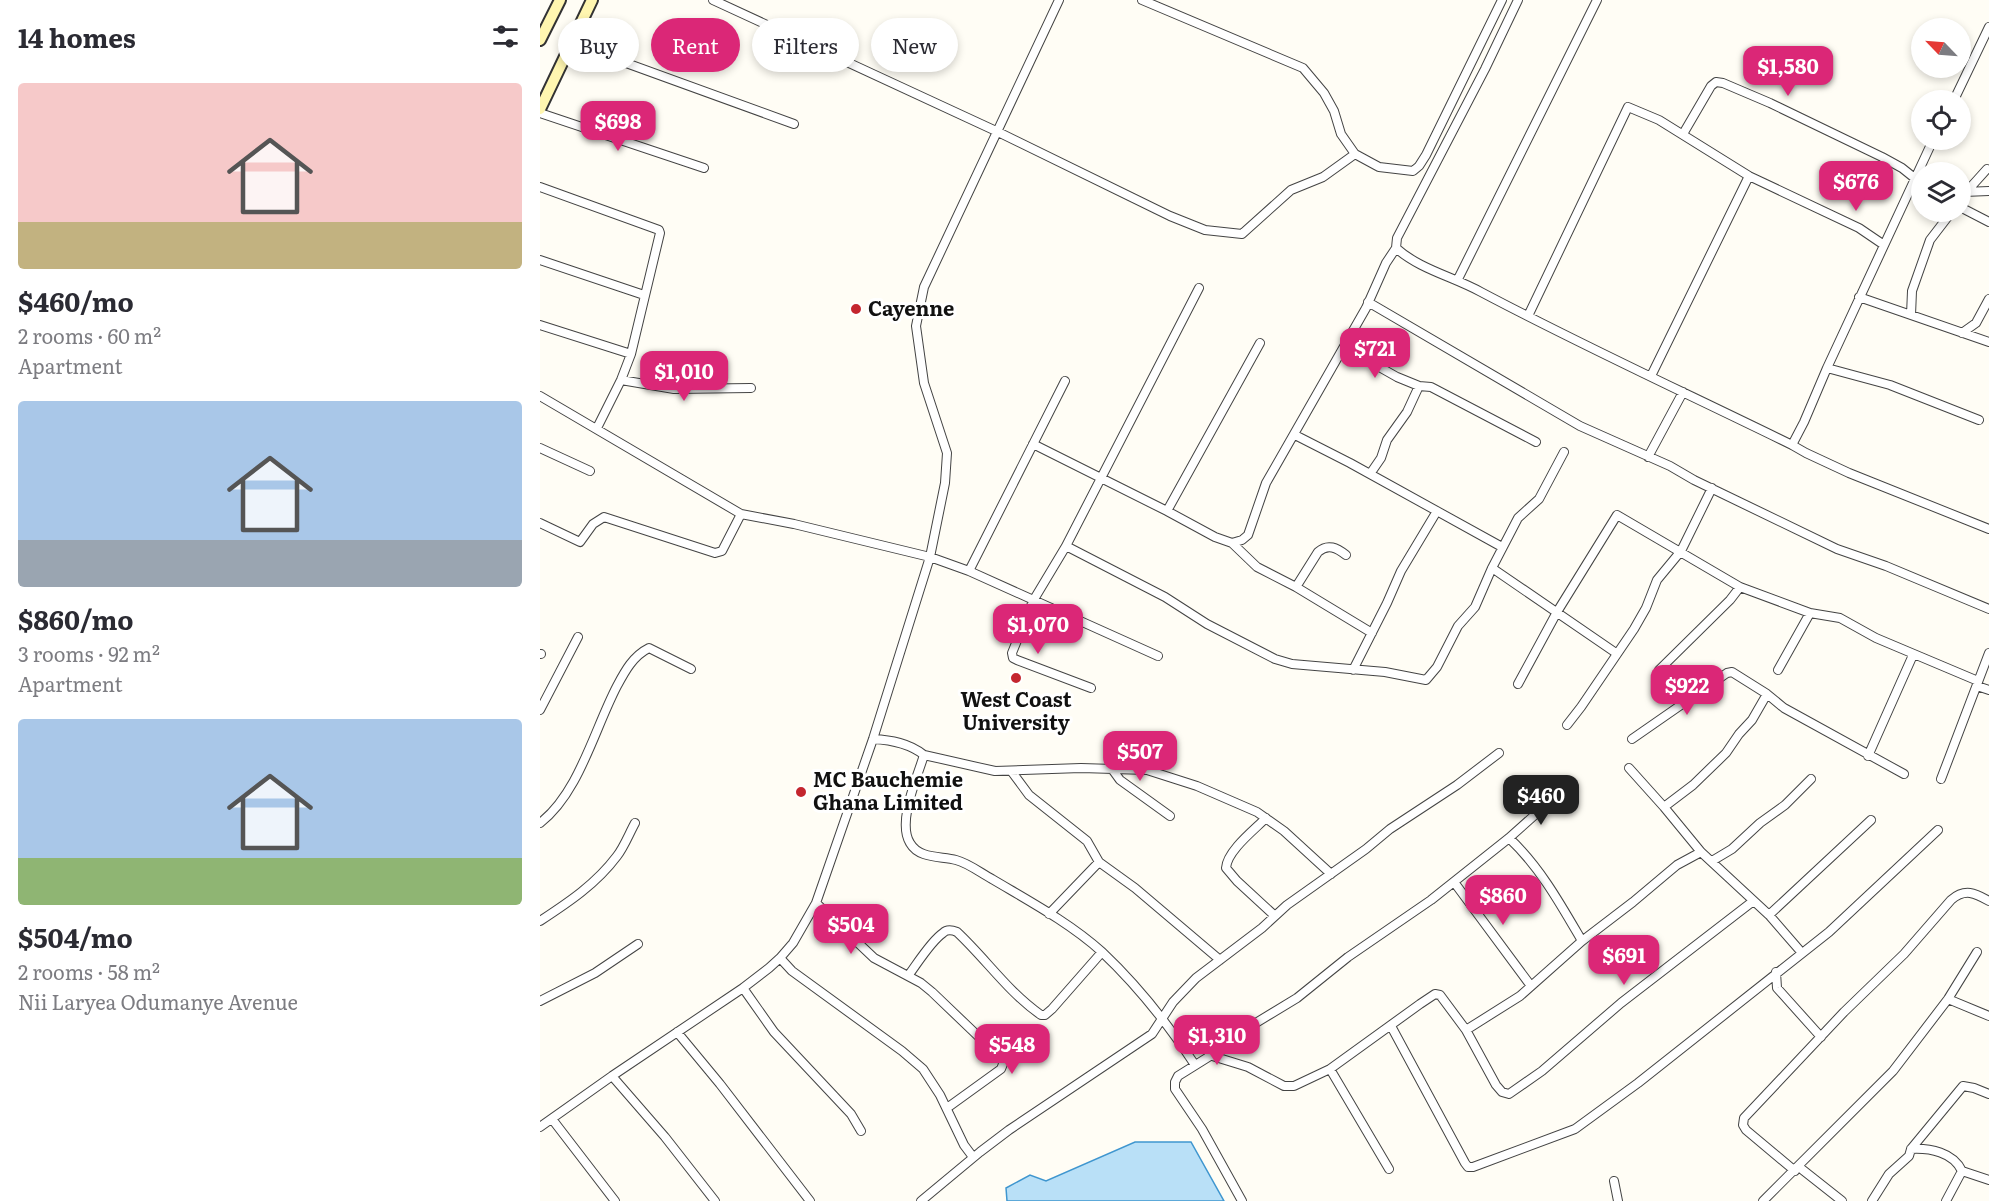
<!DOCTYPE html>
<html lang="en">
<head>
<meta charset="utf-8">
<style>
	:root { --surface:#fff; --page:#f2f2f3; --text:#2b2b33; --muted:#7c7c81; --accent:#db2777 }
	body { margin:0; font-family:Literata,serif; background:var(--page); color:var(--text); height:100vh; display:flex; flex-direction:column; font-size:22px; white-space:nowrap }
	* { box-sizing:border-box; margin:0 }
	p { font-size:20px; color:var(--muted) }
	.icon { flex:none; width:33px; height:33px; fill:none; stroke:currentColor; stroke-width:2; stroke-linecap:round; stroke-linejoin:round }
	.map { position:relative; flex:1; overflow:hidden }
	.details { display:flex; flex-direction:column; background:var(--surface); width:540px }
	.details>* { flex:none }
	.top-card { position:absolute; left:18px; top:18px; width:570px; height:54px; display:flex; gap:12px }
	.needle { width:39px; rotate:295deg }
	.fabs { position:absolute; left:1371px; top:18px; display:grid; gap:12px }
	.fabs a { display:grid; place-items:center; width:60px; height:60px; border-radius:50%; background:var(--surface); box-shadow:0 3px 9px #0003; font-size:30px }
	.price { position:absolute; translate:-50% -51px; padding:0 14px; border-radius:12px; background:var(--accent); color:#fff; font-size:20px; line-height:39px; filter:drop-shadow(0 2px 3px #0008) }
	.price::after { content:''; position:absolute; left:50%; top:36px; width:18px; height:14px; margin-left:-9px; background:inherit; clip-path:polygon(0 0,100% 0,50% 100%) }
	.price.active { background:#222; color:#fff }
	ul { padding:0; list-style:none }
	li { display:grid; align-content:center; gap:12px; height:318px; padding:0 18px }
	li span { display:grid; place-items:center; height:186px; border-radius:6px; color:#555 }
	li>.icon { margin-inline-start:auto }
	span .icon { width:108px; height:108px; fill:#fffc; stroke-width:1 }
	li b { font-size:26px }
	h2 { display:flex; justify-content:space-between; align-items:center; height:72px; padding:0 18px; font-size:26px }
	.chip { padding:0 21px; border-radius:27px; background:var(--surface); box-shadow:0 3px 9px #0003; font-size:21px; line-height:54px }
	.chip.active { background:var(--accent); color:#fff }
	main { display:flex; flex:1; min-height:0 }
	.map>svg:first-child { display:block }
	.water { fill:#b9e0f7; stroke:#3f96cf; stroke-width:1.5 }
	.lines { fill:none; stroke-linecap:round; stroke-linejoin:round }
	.street-casing { stroke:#444; stroke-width:10 }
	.secondary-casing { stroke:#333; stroke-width:14 }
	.street { stroke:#fff; stroke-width:8 }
	.secondary { stroke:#fff6b0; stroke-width:10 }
	.poi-dot { fill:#c4262e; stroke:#fff; stroke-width:2 }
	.labels { text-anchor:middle; stroke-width:6; stroke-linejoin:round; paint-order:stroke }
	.poi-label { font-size:20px; font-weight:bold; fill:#111; stroke:#fff; text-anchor:start }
</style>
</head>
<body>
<main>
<section class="details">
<h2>14 homes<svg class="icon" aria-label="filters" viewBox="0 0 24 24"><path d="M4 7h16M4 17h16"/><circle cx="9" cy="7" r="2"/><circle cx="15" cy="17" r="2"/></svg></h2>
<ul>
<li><span style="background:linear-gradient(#f6c9c9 75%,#c2b280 0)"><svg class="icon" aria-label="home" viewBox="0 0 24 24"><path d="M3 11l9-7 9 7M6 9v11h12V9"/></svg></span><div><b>$460/mo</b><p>2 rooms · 60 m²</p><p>Apartment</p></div></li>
<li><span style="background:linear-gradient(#a9c7e8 75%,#9aa5b1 0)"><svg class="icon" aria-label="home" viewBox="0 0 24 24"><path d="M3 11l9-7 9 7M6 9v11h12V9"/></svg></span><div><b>$860/mo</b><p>3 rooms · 92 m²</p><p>Apartment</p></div></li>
<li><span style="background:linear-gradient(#a9c7e8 75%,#8fb573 0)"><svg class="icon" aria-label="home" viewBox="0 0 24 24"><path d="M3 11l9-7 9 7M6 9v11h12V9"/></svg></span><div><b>$504/mo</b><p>2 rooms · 58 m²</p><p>Nii Laryea Odumanye Avenue</p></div></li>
</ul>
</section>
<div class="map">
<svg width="1449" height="1201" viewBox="0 0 1449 1201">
	<rect width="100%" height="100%" fill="#fffdf5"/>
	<path class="water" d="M595 1142H651L684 1201H467L466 1188 490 1175 506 1181Z"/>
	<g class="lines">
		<defs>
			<path id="street" d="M173 0 456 131 630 216 665 230 702 234 751 190 783 177 815 154
				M602 0 763 68 784 93 794 111 801 134 815 154 839 167 873 171 879 166 886 155 962 0
				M31 43 254 124
				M1414 100 1449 27
				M0 113 164 168
				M1143 134 1171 86 1176 82 1183 83 1230 103 1342 157 1362 168 1382 184
				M0 187 119 230 120 233 91 354 81 380 57 428
				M1421 192 1429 189 1447 169
				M1424 192 1449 191
				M1420 207 1449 222
				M856 248C879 269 914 277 941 292 1043 346 1148 394 1252 445L1266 453 1309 473 1449 529
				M0 260 104 295
				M918 279 1057 0
				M1319 297 1449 342
				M828 302 1040 426 1130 466 1154 480 1297 549 1346 566 1449 609
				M1371 315 1372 291 1390 240 1410 214 1409 212
				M988 316 1088 107 1119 120 1209 176 1319 228 1344 245
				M0 325 91 354
				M1422 333 1436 323 1449 299
				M804 347 857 377 879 386 891 387 996 442
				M1287 368 1350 385 1439 420
				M1111 376 1209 176
				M81 380 134 389 211 388
				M0 396 201 514 254 524 390 557 429 571 525 381
				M755 435 810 463 962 547
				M493 444 627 511 675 537 692 543 717 567 756 587 832 633
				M1252 445 1264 422 1287 368 1393 140
				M0 448 50 471
				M1108 457 1143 392
				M830 474 841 458 847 440 867 412 879 386
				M627 511 720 343
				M0 523 40 542 53 524 64 517 175 553 182 551 201 514
				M692 543 702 540 708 535 726 483 826 308 846 263 856 248 857 238 945 69 978 0
				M526 546 625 597 667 624 735 659 752 664 845 672 886 680 897 667 918 626 935 607 952 568 978 518 999 499 1024 452
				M952 568 1076 653
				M429 571 618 656
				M756 587 778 552C788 543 797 548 806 555
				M0 654H1
				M813 670 847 603 861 571 897 511
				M1119 670 1190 600 1200 587
				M1238 670 1270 613
				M978 684 1017 612 1077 515 1200 587 1270 613 1300 618 1336 638 1438 681
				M1437 686 1449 690
				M551 688 477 660 473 658 472 653 493 601 526 546 659 288
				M0 710 38 637
				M1027 725 1041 707 1094 629 1106 608 1117 580 1141 551 1172 488
				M333 739C351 740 369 743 384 755
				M1092 739 1187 673 1192 672 1227 694 1244 708 1364 774
				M1328 756 1373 655
				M1089 768 1124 807 1161 852 1229 915 1262 953
				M572 769 580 780 630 816
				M472 772 489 795 547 841 559 862 595 888 680 960
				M1401 779 1449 653
				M1124 807 1153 785 1186 753 1199 734 1212 720 1227 694
				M726 818C714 830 687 851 686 868L697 881 735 916
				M0 823C39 793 54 730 77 686 85 671 93 656 109 648L151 669
				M969 838C1000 867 1021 905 1042 941
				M1172 861 1192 849 1220 823 1245 805 1271 779
				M914 882 991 986
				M276 903 334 958 381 983 392 992 462 1059 463 1064 461 1069 407 1108
				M509 914 559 862
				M1229 915 1331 820
				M0 921C29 902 56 884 77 856 84 847 89 834 95 823
				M240 958 252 971 362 1051 383 1069 400 1095 424 1145 433 1157
				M1236 972 1237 988 1281 1037
				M368 976C377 964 391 941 403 933 407 929 412 930 417 932 446 959 468 992 501 1015H505L512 1009 562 952
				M203 988 234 1032 311 1114 321 1131
				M1408 999 1449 1016
				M0 1001 55 973 98 944
				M851 1026 925 1163 928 1167H933L1035 1129 1098 1083 1289 932 1398 830
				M926 1030 980 996 1042 941 1093 902 1137 865 1161 852
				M137 1032 180 1084 270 1201
				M669 1055 708 1067 744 1086H754L790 1069 880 1004 895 994 900 995 926 1030 956 1085 962 1092 969 1094 1002 1071 1081 1003 1212 902
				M655 1065C628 1024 597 985 562 952 530 923 489 901 452 879 441 873 428 863 416 860 401 856 379 859 370 843 357 822 377 778 384 755L455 771 541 768 607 770 657 786 717 812 744 831 791 874
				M790 1069 849 1169
				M72 1076 125 1137 175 1201
				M12 1119 75 1201
				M0 1127 72 1076 203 988 229 968 240 958 253 943 276 903 333 739 390 557 405 483 407 453 384 383 376 326 384 287 519 0
				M1371 1149C1390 1148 1413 1152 1422 1171L1449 1180
				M1259 1167 1302 1201
				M1255 1171 1206 1130 1203 1125 1204 1118 1304 1012 1364 954 1411 900C1425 888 1435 893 1449 901
				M1074 1181 1078 1201
				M381 1201 440 1152 469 1130 612 1034 633 1002 656 978 722 928 747 905 826 849 850 829 917 785 959 753
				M702 1201 662 1129 635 1089V1082L638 1076 686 1046 701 1032 757 998 808 957 891 900 969 838 1016 796
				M1223 1201 1353 1071 1408 999 1437 952
				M1332 1201 1349 1174 1369 1156 1371 1149 1423 1086 1434 1088 1449 1094
				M1406 1201 1422 1171"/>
			<path id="secondary" d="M0 40 20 0
				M0 109 52 0"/>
		</defs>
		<use href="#street" class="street-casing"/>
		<use href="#secondary" class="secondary-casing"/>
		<use href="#street" class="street"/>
		<use href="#secondary" class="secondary"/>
	</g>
	<g class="poi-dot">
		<circle cx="316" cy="309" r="6"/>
		<circle cx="476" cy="678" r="6"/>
		<circle cx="261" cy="792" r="6"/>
	</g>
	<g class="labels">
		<g class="poi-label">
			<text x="328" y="316">Cayenne</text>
			<text x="476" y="707" text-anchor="middle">West Coast<tspan x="476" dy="23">University</tspan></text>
			<text x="273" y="787">MC Bauchemie<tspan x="273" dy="23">Ghana Limited</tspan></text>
		</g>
	</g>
</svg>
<div class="fabs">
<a><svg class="needle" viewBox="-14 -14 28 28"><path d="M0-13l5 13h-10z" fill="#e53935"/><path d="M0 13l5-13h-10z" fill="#7c7c81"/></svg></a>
<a><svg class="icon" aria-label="locate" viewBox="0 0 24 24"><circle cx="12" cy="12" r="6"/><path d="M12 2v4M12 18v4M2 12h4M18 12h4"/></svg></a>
<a><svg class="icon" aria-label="layers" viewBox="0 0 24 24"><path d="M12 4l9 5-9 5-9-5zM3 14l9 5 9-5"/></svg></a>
</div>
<b class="price" style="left:1248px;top:97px">$1,580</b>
<b class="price" style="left:78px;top:152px">$698</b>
<b class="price" style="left:1316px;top:212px">$676</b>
<b class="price" style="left:835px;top:379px">$721</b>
<b class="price" style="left:144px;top:402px">$1,010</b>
<b class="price" style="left:498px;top:655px">$1,070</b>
<b class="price" style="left:1147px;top:716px">$922</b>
<b class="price" style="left:600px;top:782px">$507</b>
<b class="price active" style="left:1001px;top:826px">$460</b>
<b class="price" style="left:963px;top:926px">$860</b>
<b class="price" style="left:311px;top:955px">$504</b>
<b class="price" style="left:1084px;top:986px">$691</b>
<b class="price" style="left:677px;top:1066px">$1,310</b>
<b class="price" style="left:472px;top:1075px">$548</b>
<div class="top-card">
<a class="chip">Buy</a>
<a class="chip active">Rent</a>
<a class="chip">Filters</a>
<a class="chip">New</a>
</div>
</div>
</main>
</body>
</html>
